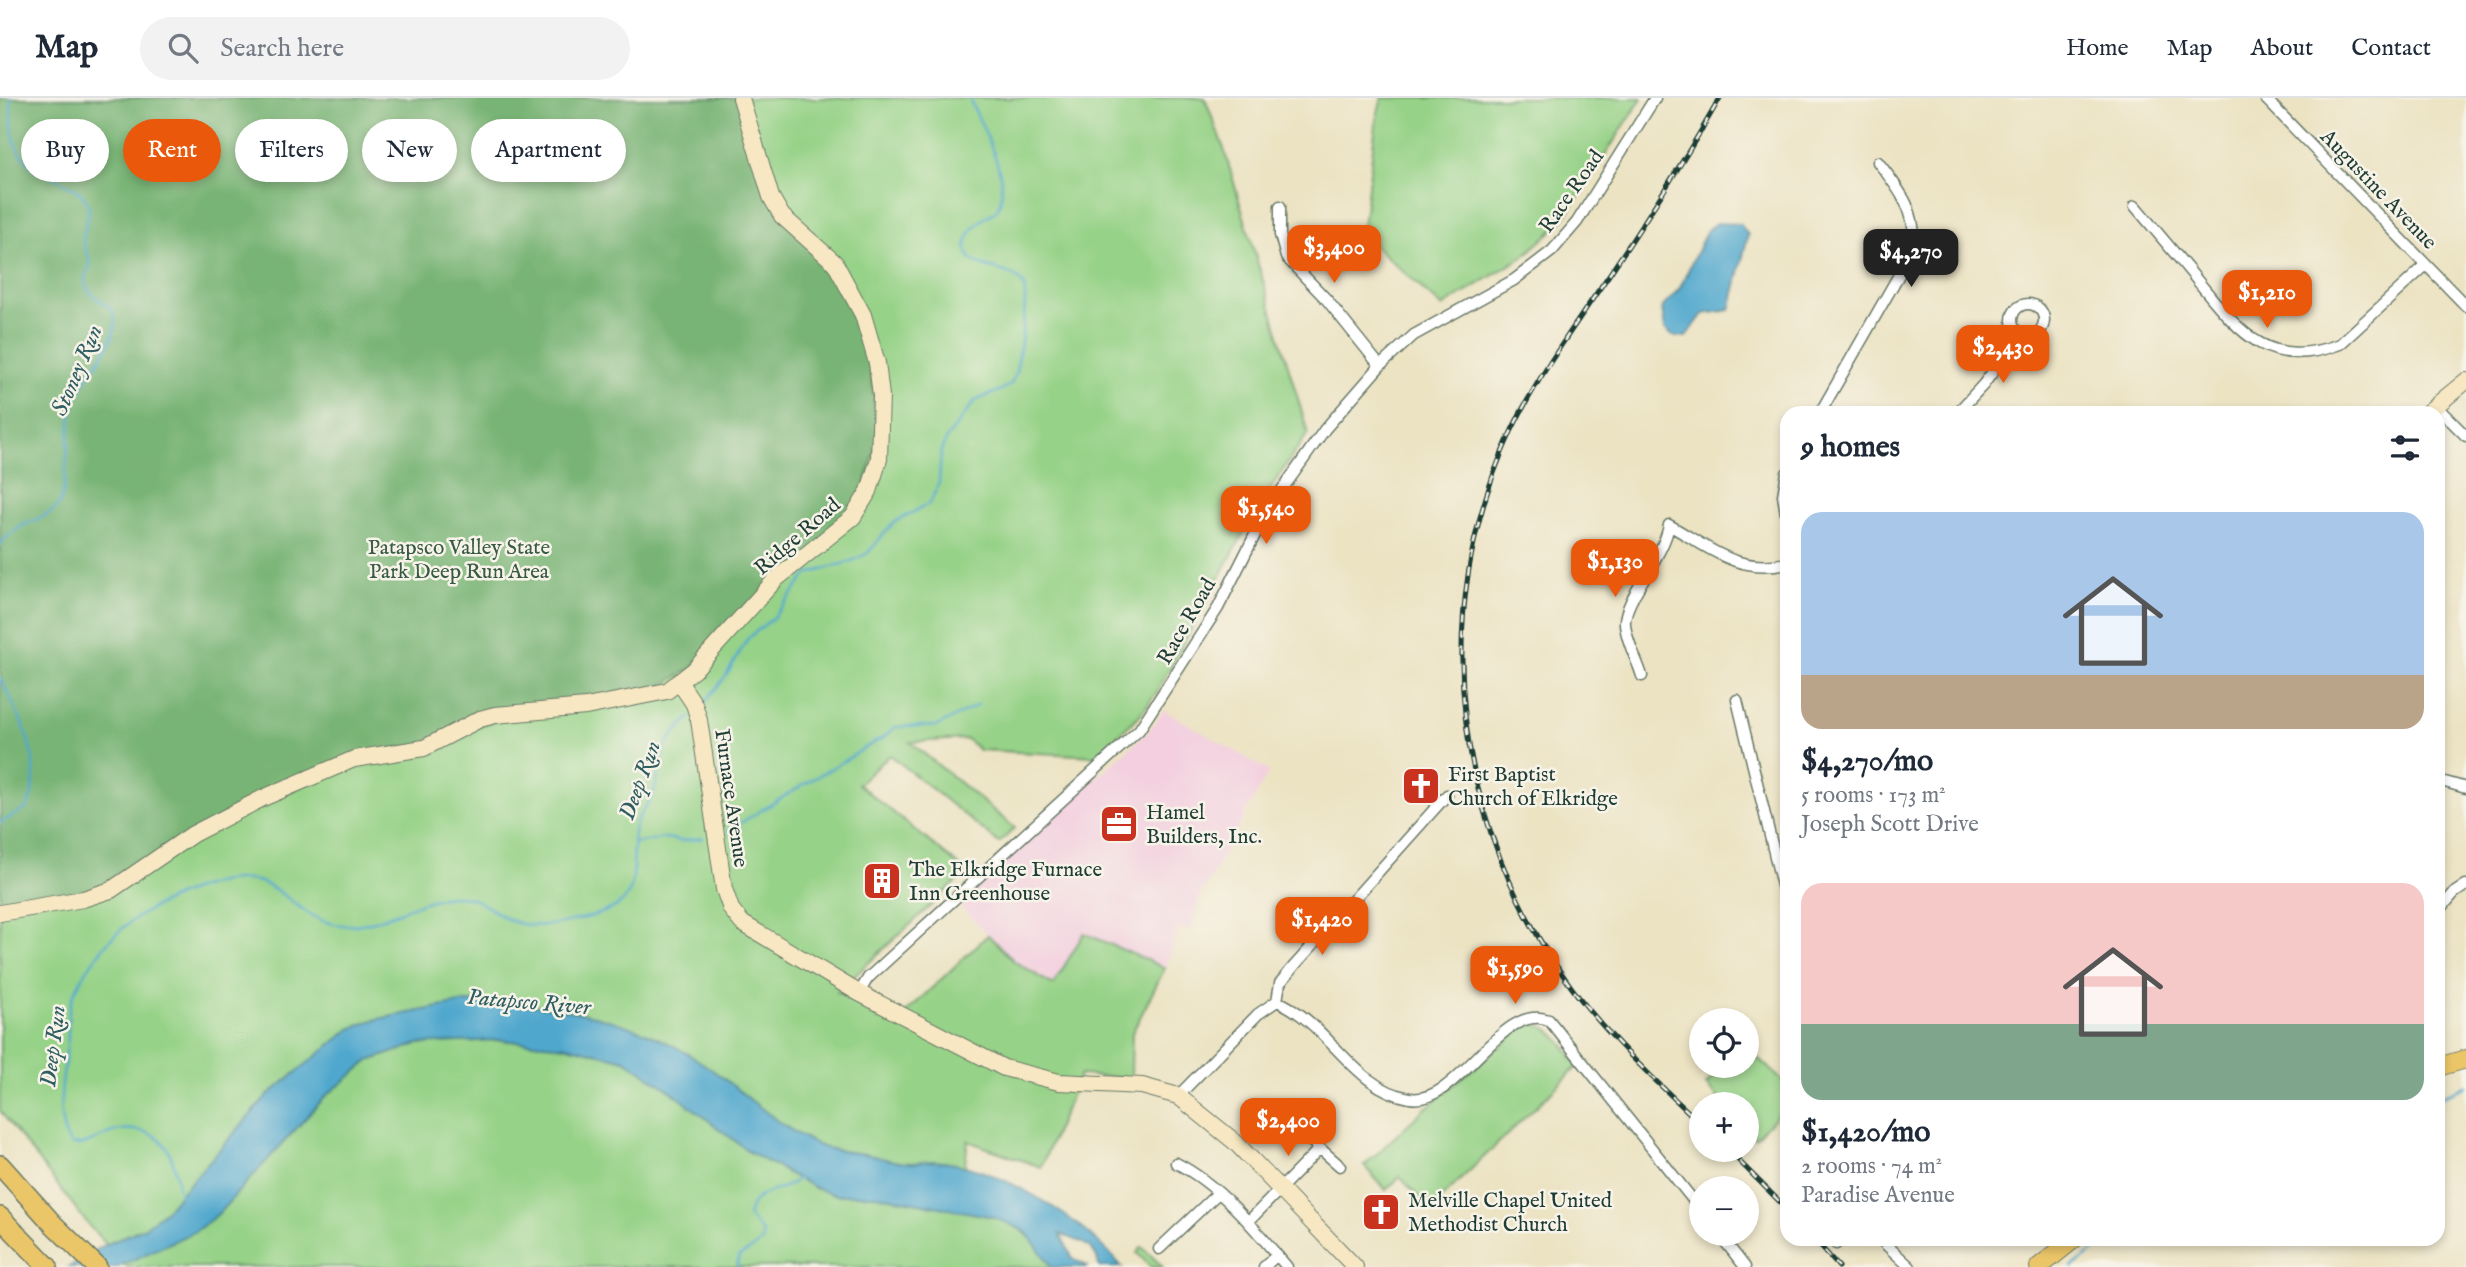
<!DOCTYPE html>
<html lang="en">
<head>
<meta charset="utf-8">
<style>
	:root { --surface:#fff; --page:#f2f2f3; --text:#1f2937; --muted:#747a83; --line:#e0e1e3; --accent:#ea580c }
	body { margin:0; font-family:"IM FELL English",serif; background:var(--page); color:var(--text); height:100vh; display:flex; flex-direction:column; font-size:26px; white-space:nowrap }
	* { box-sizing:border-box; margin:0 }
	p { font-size:23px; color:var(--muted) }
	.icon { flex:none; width:38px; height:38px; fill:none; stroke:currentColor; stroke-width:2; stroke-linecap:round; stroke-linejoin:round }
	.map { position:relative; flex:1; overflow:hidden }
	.details { position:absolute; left:1780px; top:308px; width:665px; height:840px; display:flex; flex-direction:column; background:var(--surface); border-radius:21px; box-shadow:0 4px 10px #0003 }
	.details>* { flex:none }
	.guide { position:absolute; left:21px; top:21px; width:665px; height:63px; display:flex; gap:14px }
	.fabs { position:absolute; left:1689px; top:910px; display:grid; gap:14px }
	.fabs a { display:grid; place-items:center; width:70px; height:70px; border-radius:50%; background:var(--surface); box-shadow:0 4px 10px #0003; font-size:35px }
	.price { position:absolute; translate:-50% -60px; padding:0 16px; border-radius:14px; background:var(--accent); color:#fff; font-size:23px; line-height:46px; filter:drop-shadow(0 2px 4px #0008) }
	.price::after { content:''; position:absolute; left:50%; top:42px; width:21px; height:16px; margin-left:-10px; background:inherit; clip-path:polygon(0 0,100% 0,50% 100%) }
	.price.selected { background:#222; color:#fff }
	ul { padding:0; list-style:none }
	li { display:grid; align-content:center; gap:14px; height:371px; padding:0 21px }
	li span { display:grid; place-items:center; height:217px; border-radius:21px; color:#555 }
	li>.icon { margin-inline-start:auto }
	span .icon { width:126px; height:126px; fill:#fffc; stroke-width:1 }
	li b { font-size:30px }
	h2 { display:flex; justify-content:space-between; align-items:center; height:84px; padding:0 21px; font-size:30px }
	.chip { padding:0 24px; border-radius:32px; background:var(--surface); box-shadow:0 4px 10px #0003; font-size:24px; line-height:63px }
	.chip.selected { background:var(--accent); color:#fff }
	header { display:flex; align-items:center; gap:42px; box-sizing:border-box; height:98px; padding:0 35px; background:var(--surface); border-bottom:2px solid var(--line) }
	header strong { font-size:33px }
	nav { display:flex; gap:38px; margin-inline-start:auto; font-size:24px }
	.search { width:490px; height:63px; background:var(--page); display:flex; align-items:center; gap:18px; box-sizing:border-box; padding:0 24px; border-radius:38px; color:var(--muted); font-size:26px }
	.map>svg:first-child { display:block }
	.built { fill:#f3cfdf }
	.green { fill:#96d287; stroke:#5a885e; stroke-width:2 }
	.forest { fill:#78b474; stroke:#4c7854; stroke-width:2 }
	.water { fill:#50a7cd; stroke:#387280; stroke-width:2 }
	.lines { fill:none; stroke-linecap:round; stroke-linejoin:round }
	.stream { stroke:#50a7cd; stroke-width:2.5 }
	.street-casing { stroke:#677766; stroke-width:13 }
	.secondary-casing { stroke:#677766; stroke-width:18 }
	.primary-casing { stroke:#677766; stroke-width:20 }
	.highway-casing { stroke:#677766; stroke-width:22 }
	.street { stroke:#fff; stroke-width:10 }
	.secondary { stroke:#f7e8c3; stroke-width:16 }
	.primary { stroke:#ebc669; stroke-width:18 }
	.highway { stroke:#ebc669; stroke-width:19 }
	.rail-casing { stroke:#1f3d34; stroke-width:5 }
	.rail { stroke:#f7f3e8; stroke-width:2.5; stroke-dasharray:8; stroke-linecap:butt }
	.labels { text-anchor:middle; stroke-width:5; stroke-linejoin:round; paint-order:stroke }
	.street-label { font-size:21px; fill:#1f3d34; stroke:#f7f3e8 }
	.park-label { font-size:21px; fill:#375b45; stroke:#f7f3e8 }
	.poi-label { font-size:21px; fill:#1f3d34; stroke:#f7f3e8; text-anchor:start }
	.water-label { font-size:23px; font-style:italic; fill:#2e5d62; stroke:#f7f3e8 }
</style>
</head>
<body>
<header>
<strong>Map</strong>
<div class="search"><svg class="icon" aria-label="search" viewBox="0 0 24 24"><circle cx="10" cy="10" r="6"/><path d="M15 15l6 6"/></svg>Search here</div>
<nav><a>Home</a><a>Map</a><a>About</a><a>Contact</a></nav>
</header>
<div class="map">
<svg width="2466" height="1169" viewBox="0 0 2466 1169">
	<rect width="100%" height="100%" fill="#f7f3e8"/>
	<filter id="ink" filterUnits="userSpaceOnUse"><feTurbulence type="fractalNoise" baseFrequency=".0143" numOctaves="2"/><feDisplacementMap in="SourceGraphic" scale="14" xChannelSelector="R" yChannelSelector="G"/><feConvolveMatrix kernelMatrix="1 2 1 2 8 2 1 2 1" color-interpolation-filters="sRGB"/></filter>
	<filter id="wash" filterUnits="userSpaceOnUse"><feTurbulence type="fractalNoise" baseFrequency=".00686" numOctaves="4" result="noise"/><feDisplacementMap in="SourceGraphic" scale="28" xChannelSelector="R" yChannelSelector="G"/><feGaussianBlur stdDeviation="1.57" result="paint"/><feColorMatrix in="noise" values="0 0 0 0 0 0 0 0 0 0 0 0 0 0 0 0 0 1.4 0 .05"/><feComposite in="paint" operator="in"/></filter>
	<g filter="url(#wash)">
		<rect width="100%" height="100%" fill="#ece3c3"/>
		<path class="built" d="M1164 612 1269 673 1200 799 1191 832 1179 830 1165 870 1084 835 1054 888 1014 863 958 806 1013 753 1149 633Z"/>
		<path class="green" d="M0 0H1205L1224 51 1308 335 1259 407 1157 594 1139 618 1096 658 979 652 967 641 910 644 1015 730 999 745 890 657 858 686 967 774 837 894 895 925 988 837 1014 863 1053 887 1084 835 1165 870 1132 935 1131 980 1080 977 1041 1069 968 1043 959 1111C1004 1119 1029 1128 1052 1169H127L91 1130 0 1013Z
			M1382 0H1642L1561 125 1524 158 1442 209 1362 136 1377 18Z
			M1526 927C1553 923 1564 948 1578 968L1430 1111 1400 1079 1386 1092 1364 1068 1421 1014Z
			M1747 950 1787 987V1007L1755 1040 1747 1031 1746 1006H1724L1706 987 1724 968H1746Z
			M1142 1149 1163 1169H1151L1137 1155Z"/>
		<path class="forest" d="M0 0H739L769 100 824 155 867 236 878 337 861 406 694 569 650 594 533 609 428 646 359 657 98 794 0 811Z"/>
		<path class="water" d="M1716 125 1740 126 1748 137 1730 212 1703 216 1686 239 1673 238 1665 231 1662 210 1680 190 1707 132Z
			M465 904C554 904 642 919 715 974 749 999 779 1029 818 1047 833 1054 849 1053 865 1056 881 1059 894 1065 911 1065 918 1065 925 1063 932 1063 996 1066 1082 1120 1122 1169H1099C1097 1146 1078 1143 1060 1136L1073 1161 1089 1169H1052L1025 1133 993 1119 876 1097H836L817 1091 749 1054 672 994 625 962 567 948 499 942 418 946 369 963 326 998 218 1116 196 1133 118 1169H69L99 1150 145 1129 167 1111 268 997 350 931 373 922Z"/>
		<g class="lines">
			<path class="stream" d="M0 447C17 422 48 423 59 406 68 393 66 330 74 307 82 279 112 253 115 227 117 203 93 206 86 187 83 179 88 174 90 167 91 159 83 150 83 141 84 127 94 115 85 101 81 93 71 89 64 85 55 79 45 76 36 71 9 55 12 27 11 0
				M0 580C21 619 46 666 27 710L0 725
				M702 608 726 578 748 540 773 520 808 476 852 463 868 455 893 425 930 405 939 385 941 353 947 340 975 303 1001 292 1011 286 1015 277C1019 262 1028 202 1024 189 1015 166 973 176 966 152 964 133 981 121 996 113 1015 85 981 27 969 0
				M728 733C766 709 803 687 842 664 857 656 869 646 885 639L895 629 937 628 978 607
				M635 745 666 740 682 743 703 740
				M2438 1000 2466 988
				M180 1097C176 1083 176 1066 169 1054 158 1031 128 1027 107 1036 94 1042 85 1049 71 1046 51 1023 66 967 68 938 68 923 68 909 74 896 83 876 100 851 116 836 145 808 217 775 256 783 282 788 304 821 334 826 375 834 411 802 451 798 483 796 492 818 518 825 543 832 589 821 611 811 648 795 626 753 636 725 641 714 650 704 654 693 659 681 658 669 662 657 667 641 679 631 690 620
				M737 1169 739 1159 762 1144V1134L748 1118C754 1088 782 1097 800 1079
				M2072 1169 2110 1141"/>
		</g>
	</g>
	<g filter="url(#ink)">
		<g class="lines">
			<defs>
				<path id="street" d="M2265 0 2466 208
					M1280 108V137L1286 159 1327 202 1380 268
					M2135 108C2157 134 2179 160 2201 187 2242 237 2270 272 2340 246L2426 167
					M2012 222a16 16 0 1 1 32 0a16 16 0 1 1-32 0Z
					M2436 308 2466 338
					M1820 315 1912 154C1920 117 1900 92 1878 64
					M1957 315 1983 287 2021 236
					M1787 375 1783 397 1787 422
					M1642 578C1637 561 1626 543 1625 526 1623 502 1664 459 1669 427 1710 450 1737 476 1787 465
					M1737 602 1787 808
					M2438 682 2466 690
					M2438 814 2454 795 2466 787
					M859 895 868 880 1139 632 1218 510 1267 413 1325 331 1380 268 1414 237 1514 182 1552 153 1577 124 1655 0
					M1277 903C1328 924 1353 991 1410 1000 1459 1008 1500 903 1549 922L1701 1112
					M1178 998 1258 916 1277 903 1280 885 1295 867 1447 697
					M1293 1027 1340 1068
					M1176 1065C1220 1087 1256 1132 1287 1169
					M1248 1124 1318 1052
					M1719 1136 1745 1169
					M1880 1141 1910 1169
					M1836 1146 1840 1141
					M1159 1151 1217 1096
					M1264 1169 1277 1157"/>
				<path id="secondary" d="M2427 315 2466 283
					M680 585 694 606 699 622 724 791 731 811 742 825 859 895 1004 970 1059 984 1142 988 1178 998 1235 1044 1355 1169
					M0 815 83 801 111 792 193 736 263 700 354 661 424 650 480 621 495 617 586 609 667 593 694 572 776 481 853 419 869 393 879 361 881 298 877 265 863 217 835 165 782 118 771 99 741 0"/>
				<path id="primary" d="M2438 969 2466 961
					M2039 1169 2074 1141"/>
				<path id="highway" d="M0 1067 53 1126 97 1169
					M0 1119 48 1169"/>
			</defs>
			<use href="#street" class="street-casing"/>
			<use href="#secondary" class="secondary-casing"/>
			<use href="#primary" class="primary-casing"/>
			<use href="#highway" class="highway-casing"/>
			<use href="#street" class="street"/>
			<use href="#secondary" class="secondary"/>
			<use href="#primary" class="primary"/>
			<use href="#highway" class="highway"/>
			<defs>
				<path id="rail" d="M1701 1026C1656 983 1609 940 1572 890 1453 730 1427 515 1511 334 1538 277 1576 226 1611 174 1649 117 1686 60 1720 0
					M1728 1052 1787 1111
					M1814 1141 1839 1169"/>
			</defs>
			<use href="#rail" class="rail-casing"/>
			<use href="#rail" class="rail"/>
		</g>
	</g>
	<defs>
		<symbol id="church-square" viewBox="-11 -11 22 22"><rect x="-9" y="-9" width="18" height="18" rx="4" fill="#c8321e" stroke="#f7f3e8"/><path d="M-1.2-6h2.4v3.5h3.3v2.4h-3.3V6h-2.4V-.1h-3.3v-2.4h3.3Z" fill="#fff"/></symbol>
		<symbol id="office-square" viewBox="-11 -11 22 22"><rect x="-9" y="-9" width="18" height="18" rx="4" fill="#c8321e" stroke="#f7f3e8"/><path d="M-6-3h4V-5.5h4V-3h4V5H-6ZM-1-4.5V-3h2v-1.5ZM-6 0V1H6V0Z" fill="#fff"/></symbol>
		<symbol id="building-square" viewBox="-11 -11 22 22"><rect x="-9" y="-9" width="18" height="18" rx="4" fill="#c8321e" stroke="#f7f3e8"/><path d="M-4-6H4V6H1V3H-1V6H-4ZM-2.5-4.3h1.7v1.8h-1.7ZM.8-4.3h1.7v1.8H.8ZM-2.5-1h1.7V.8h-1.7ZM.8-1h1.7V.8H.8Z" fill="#fff"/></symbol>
	</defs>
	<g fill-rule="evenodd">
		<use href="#church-square" x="1399" y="666" width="44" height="44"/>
		<use href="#office-square" x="1097" y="704" width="44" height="44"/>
		<use href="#building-square" x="860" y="761" width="44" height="44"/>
		<use href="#church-square" x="1359" y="1092" width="44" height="44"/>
	</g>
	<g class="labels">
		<g class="street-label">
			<text transform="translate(2379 91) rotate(46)" y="7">Augustine Avenue</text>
			<text transform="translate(1571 93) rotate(-55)" y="7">Race Road</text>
			<text transform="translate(797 438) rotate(-41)" y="7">Ridge Road</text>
			<text transform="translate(1186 523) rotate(-60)" y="7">Race Road</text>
			<text transform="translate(732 700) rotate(82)" y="7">Furnace Avenue</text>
		</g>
		<g class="park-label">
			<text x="459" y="456">Patapsco Valley State<tspan x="459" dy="24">Park Deep Run Area</tspan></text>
		</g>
		<g class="poi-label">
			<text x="1448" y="683">First Baptist<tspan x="1448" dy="24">Church of Elkridge</tspan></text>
			<text x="1146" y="721">Hamel<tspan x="1146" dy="24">Builders, Inc.</tspan></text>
			<text x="909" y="778">The Elkridge Furnace<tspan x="909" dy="24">Inn Greenhouse</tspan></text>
			<text x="1408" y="1109">Melville Chapel United<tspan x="1408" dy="24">Methodist Church</tspan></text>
		</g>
		<g class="water-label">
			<text transform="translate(76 272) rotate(-67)" y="8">Stoney Run</text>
			<text transform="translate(639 682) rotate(-70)" y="8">Deep Run</text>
			<text transform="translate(529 903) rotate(5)" y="8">Patapsco River</text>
			<text transform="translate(52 948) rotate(-83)" y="8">Deep Run</text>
		</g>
	</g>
</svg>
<div class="fabs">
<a><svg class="icon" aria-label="locate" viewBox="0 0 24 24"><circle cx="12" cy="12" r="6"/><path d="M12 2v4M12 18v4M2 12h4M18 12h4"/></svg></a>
<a>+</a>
<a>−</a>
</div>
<b class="price" style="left:1334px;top:187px">$3,400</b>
<b class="price selected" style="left:1911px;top:191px">$4,270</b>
<b class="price" style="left:2267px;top:232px">$1,210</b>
<b class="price" style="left:2003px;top:287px">$2,430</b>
<b class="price" style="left:1266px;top:448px">$1,540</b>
<b class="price" style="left:1615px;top:501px">$1,130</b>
<b class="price" style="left:1322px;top:859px">$1,420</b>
<b class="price" style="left:1515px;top:908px">$1,590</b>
<b class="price" style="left:1288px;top:1060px">$2,400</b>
<div class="guide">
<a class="chip">Buy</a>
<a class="chip selected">Rent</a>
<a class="chip">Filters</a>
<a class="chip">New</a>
<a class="chip">Apartment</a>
</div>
<section class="details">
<h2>9 homes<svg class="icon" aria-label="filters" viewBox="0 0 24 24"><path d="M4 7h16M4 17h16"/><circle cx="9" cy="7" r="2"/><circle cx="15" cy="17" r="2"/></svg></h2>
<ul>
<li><span style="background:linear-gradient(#a9c7e8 75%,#b9a48a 0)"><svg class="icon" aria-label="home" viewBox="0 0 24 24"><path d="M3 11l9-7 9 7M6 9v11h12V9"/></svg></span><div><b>$4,270/mo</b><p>5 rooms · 173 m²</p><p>Joseph Scott Drive</p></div></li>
<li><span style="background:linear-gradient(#f6c9c9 65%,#7fa58c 0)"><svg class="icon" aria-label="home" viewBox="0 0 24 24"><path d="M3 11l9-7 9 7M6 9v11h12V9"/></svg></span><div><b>$1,420/mo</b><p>2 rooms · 74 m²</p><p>Paradise Avenue</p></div></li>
</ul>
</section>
</div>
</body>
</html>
